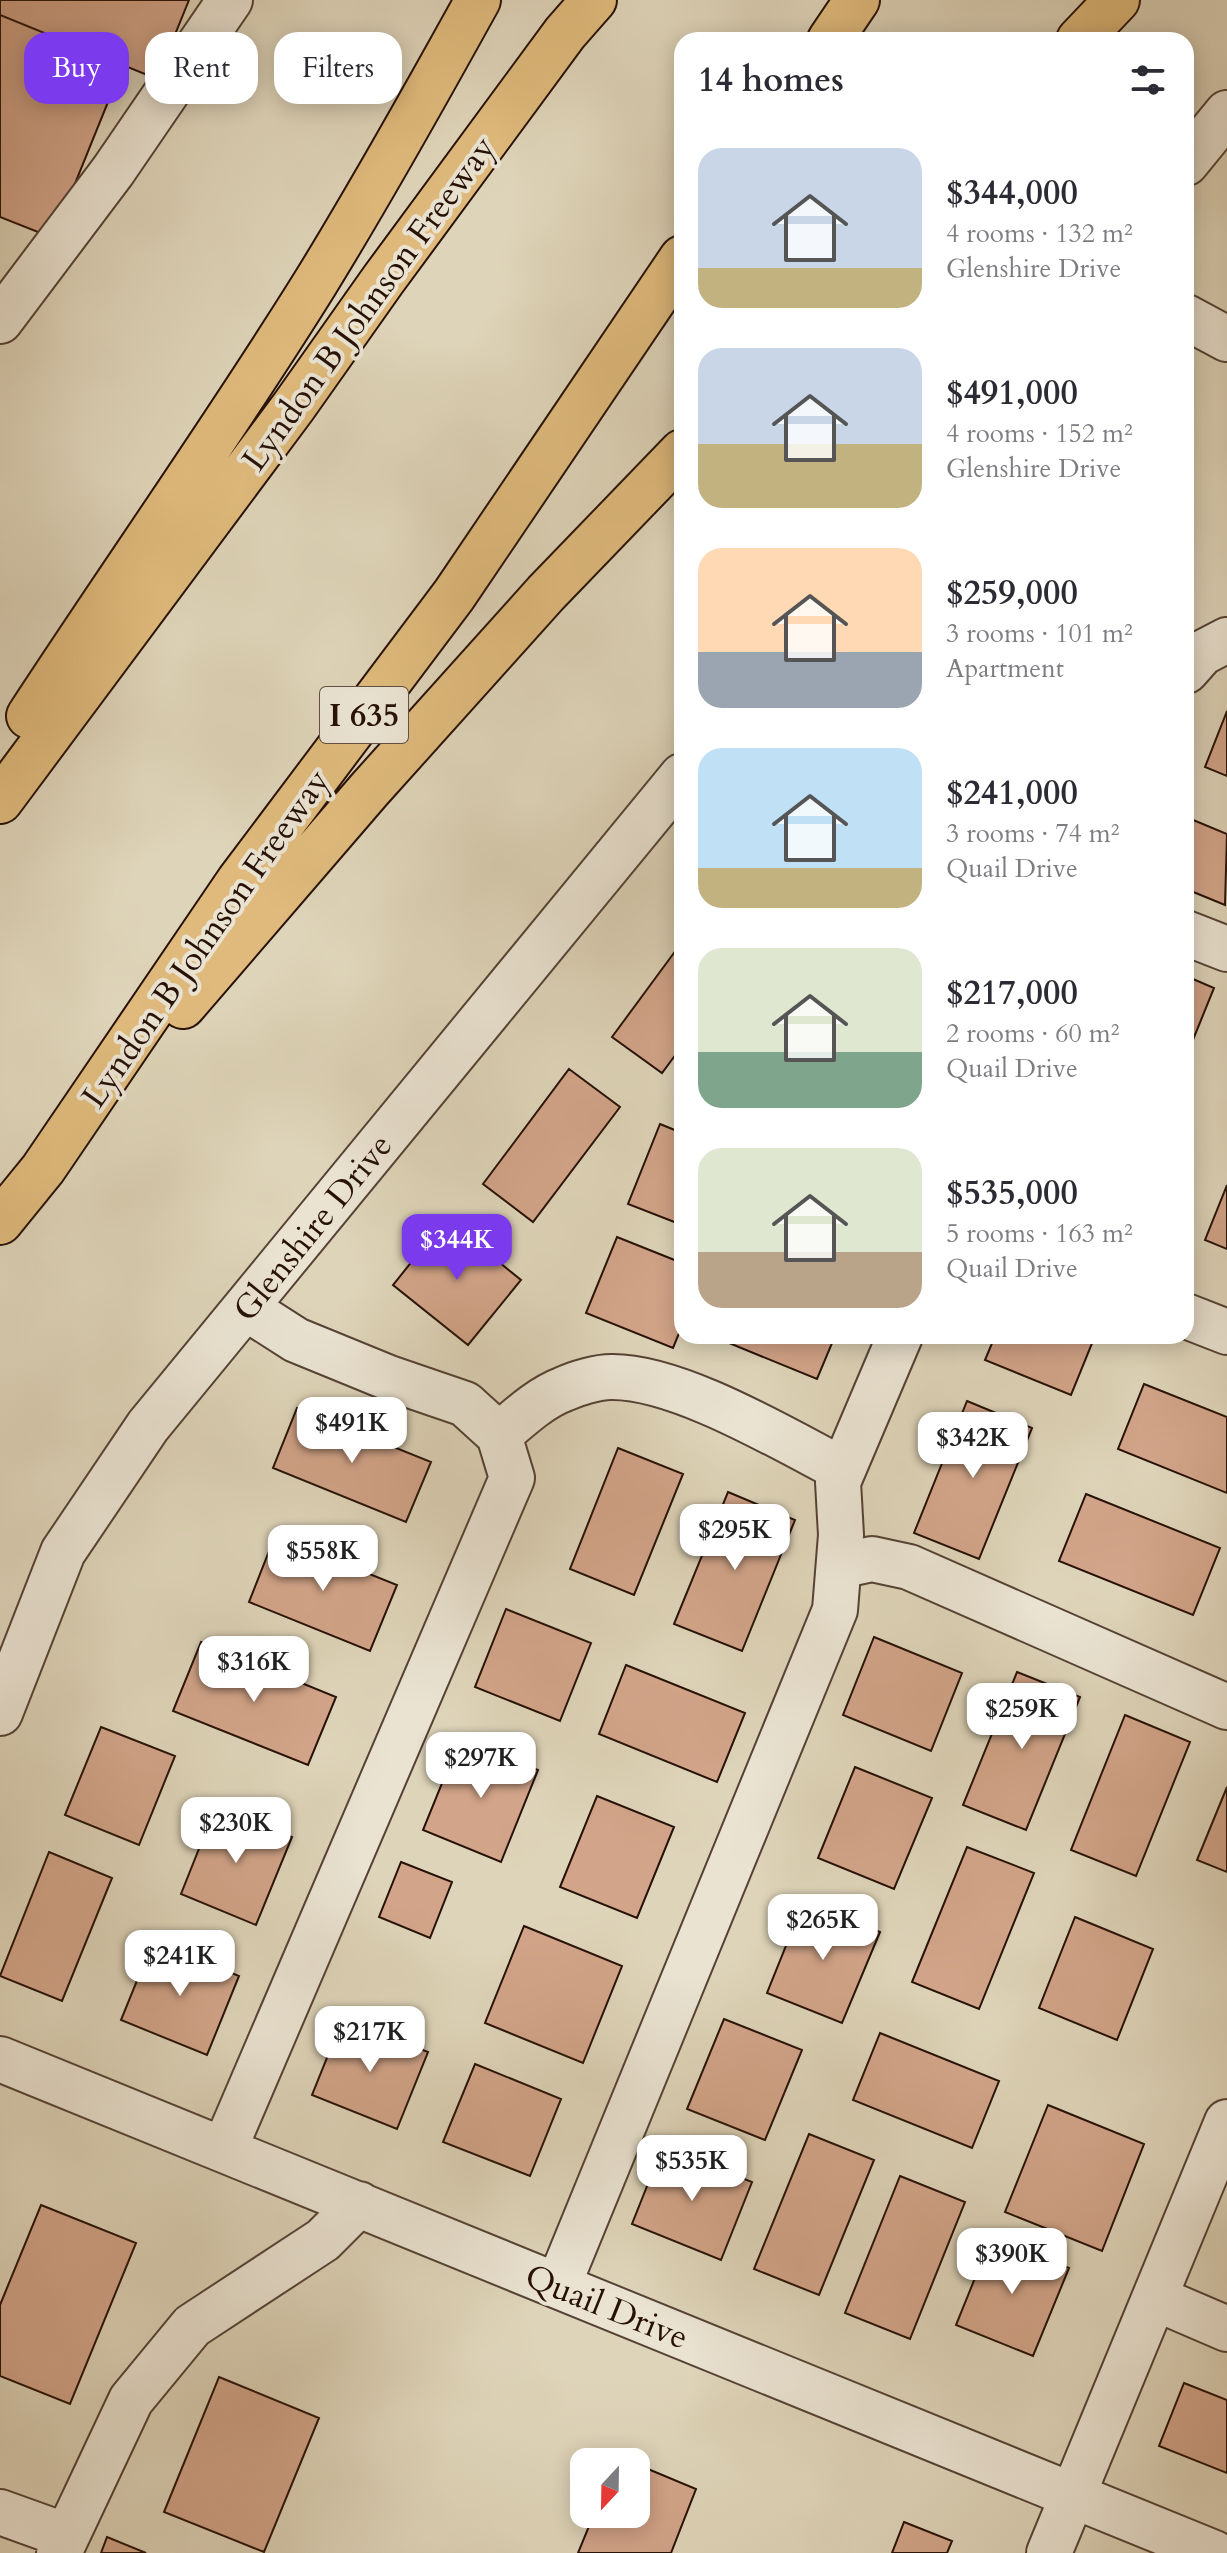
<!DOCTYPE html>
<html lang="en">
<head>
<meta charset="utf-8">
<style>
	:root { --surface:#fff; --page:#f7f7f7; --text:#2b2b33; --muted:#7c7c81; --accent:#7c3aed }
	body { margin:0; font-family:Cardo,serif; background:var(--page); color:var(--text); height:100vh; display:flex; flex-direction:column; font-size:30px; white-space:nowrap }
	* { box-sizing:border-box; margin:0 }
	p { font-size:26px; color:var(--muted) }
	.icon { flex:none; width:44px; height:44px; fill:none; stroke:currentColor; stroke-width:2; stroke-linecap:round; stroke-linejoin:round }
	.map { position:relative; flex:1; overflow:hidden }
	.side { position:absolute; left:674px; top:32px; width:520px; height:1312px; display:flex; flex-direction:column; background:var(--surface); border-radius:24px; box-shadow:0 4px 20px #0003 }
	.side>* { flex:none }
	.banner { position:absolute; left:24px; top:32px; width:530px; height:72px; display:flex; gap:16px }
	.needle { width:52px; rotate:202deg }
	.fabs { position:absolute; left:570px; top:2448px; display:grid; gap:16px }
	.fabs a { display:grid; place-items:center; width:80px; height:80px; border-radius:16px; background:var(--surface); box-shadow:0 4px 20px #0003; font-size:40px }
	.price { position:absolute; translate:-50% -68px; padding:0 18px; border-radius:16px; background:#fff; color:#222; font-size:26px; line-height:52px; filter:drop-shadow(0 2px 4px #0008) }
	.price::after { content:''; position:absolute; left:50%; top:48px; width:24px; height:18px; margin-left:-12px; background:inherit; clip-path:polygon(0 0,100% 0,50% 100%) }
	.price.on { background:var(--accent); color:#fff }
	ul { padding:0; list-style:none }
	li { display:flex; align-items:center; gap:24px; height:200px; padding:0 24px }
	li span { display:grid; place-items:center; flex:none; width:224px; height:160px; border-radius:24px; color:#555 }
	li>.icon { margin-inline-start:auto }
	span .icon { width:96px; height:96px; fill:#fffc; stroke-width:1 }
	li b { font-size:34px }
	h2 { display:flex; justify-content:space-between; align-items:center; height:96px; padding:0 24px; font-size:34px }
	.tag { padding:0 28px; border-radius:24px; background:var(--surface); box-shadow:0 4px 20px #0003; font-size:28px; line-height:72px }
	.tag.on { background:var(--accent); color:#fff }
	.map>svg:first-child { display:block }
	.building { fill:#d2a489; stroke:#271107; stroke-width:2 }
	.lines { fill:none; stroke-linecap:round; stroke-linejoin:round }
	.minor-casing { stroke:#554234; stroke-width:48 }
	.highway-casing { stroke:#271107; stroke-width:48 }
	.minor { stroke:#eae3d2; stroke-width:44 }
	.highway { stroke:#dfba7c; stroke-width:44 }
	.labels { text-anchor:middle; stroke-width:8; stroke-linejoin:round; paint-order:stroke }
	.shield { fill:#eae3d2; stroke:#625044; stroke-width:2 }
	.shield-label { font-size:32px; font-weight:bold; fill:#271107 }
	.street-label { font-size:34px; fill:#271107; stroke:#eae3d2 }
</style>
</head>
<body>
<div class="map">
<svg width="1227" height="2553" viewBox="0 0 1227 2553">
	<rect width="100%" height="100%" fill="#ded4b9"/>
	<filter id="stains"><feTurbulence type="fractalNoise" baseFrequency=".0025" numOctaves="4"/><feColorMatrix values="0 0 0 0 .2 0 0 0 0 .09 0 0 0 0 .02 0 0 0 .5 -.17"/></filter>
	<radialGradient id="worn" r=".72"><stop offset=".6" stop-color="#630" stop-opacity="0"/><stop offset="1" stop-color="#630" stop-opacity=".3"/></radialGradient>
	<path class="building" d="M0 0H189L157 79 0 15Z
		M0 15 123 65 53 238 0 217Z
		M1227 711V776L1205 767Z
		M1186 817 1227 834 1225 905 1186 889Z
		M682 942V1046L662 1073 612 1037Z
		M1186 976 1214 988 1186 1057Z
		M569 1069 620 1107 533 1222 483 1184Z
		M660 1124 682 1133V1225L628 1204Z
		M1227 1185V1249L1205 1240Z
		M446 1219 521 1280 468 1345 393 1285Z
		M617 1237 682 1263V1326L673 1348 586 1313Z
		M732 1336H835L817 1379 729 1343Z
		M995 1336H1095L1071 1395 985 1360Z
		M1144 1384 1227 1417V1493L1118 1449Z
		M967 1401 1032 1428 979 1559 914 1533Z
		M297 1408 431 1462 406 1522 273 1468Z
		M618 1448 683 1474 634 1595 570 1569Z
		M728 1492 795 1520 742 1651 674 1624Z
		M1086 1494 1220 1548 1193 1615 1059 1561Z
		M275 1536 397 1585 370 1651 249 1602Z
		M506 1609 591 1643 560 1721 475 1687Z
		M874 1637 962 1673 931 1751 843 1715Z
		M201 1642 336 1697 308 1765 173 1711Z
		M626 1665 745 1713 717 1782 599 1734Z
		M1017 1672 1080 1697 1026 1830 963 1805Z
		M1125 1715 1190 1742 1136 1876 1071 1850Z
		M101 1727 175 1756 139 1845 65 1815Z
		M460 1739 538 1770 501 1862 423 1830Z
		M855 1767 932 1798 894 1889 818 1858Z
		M1227 1787V1872L1197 1860Z
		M597 1796 674 1827 637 1918 560 1887Z
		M216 1806 292 1837 256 1925 181 1894Z
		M967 1847 1034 1873 979 2009 912 1982Z
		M49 1852 112 1878 62 2001 0 1976Z
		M401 1862 452 1882 430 1938 379 1917Z
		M804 1901 880 1932 842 2023 767 1993Z
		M1075 1917 1153 1949 1117 2040 1039 2008Z
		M524 1926 622 1966 583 2063 485 2023Z
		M153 1941 239 1976 207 2055 121 2020Z
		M343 2018 428 2052 397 2129 312 2095Z
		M724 2019 802 2050 765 2140 687 2109Z
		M880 2033 999 2081 972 2148 853 2100Z
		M475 2064 561 2099 530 2176 443 2142Z
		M1048 2105 1144 2144 1102 2251 1005 2212Z
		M809 2134 874 2160 819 2295 754 2269Z
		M663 2146 752 2182 721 2260 632 2224Z
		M900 2176 965 2202 910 2339 845 2313Z
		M41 2205 136 2243 70 2404 0 2376V2305Z
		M992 2236 1069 2268 1033 2356 956 2325Z
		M219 2377 319 2418 264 2552 164 2512Z
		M1184 2383 1227 2400V2473L1159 2446Z
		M636 2464 696 2489 671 2553H578L594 2514H636Z
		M904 2522 952 2541 947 2553H892Z
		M107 2537 146 2553H101Z"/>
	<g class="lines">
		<defs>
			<path id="minor" d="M1186 163 1227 113
				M1186 317 1227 339
				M0 321 113 171 230 0
				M1186 671 1202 653 1227 640
				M1186 933 1227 949
				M1186 1316 1227 1332
				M499 1435C519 1418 540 1398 564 1389 577 1383 598 1377 611 1377 678 1376 783 1439 843 1470
				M839 1566 872 1559 909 1567 1227 1707
				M0 1713 63 1552 148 1426 682 776
				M0 2059 1214 2553
				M224 2150 512 1478 499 1435 465 1404 389 1378 296 1340 246 1308
				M558 2286 835 1610 841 1535 838 1482 900 1336
				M1155 2298 1227 2329
				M0 2512 67 2536
				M59 2553 131 2400 192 2326 323 2240 359 2204
				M1049 2553 1227 2122"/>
			<path id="highway" d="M830 40 857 0
				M1079 40 1117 0
				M29 716C123 572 223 431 314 285 372 191 425 96 478 0
				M0 801 294 406 383 280 565 33 594 0
				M183 1006 369 790 546 593 682 452
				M0 1222 43 1169 239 881 454 595 682 258"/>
		</defs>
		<use href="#minor" class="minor-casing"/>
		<use href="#highway" class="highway-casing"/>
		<use href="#minor" class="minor"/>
		<use href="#highway" class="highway"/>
	</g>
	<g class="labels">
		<rect class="shield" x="320" y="687" width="88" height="56" rx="6"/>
		<g class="shield-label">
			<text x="364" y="726">I 635</text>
		</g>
		<g class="street-label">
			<text transform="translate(368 303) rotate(-54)" y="12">Lyndon B Johnson Freeway</text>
			<text transform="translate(205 938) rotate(-55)" y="12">Lyndon B Johnson Freeway</text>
			<text transform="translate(312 1227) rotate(-51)" y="12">Glenshire Drive</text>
			<text transform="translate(607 2306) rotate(22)" y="12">Quail Drive</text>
		</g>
	</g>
	<rect width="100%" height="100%" filter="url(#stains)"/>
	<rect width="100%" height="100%" fill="url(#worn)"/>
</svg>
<div class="fabs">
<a><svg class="needle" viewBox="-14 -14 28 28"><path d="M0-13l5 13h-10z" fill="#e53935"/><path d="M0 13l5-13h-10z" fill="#7c7c81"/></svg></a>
</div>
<b class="price on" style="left:457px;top:1282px">$344K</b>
<b class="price" style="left:352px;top:1465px">$491K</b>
<b class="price" style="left:973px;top:1480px">$342K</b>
<b class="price" style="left:735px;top:1572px">$295K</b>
<b class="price" style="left:323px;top:1593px">$558K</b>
<b class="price" style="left:254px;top:1704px">$316K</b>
<b class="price" style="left:1022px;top:1751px">$259K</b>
<b class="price" style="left:481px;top:1800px">$297K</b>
<b class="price" style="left:236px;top:1865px">$230K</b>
<b class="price" style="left:823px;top:1962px">$265K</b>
<b class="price" style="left:180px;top:1998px">$241K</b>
<b class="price" style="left:370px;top:2074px">$217K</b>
<b class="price" style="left:692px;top:2203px">$535K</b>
<b class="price" style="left:1012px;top:2296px">$390K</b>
<div class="banner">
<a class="tag on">Buy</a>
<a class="tag">Rent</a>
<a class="tag">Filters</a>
</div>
<section class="side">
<h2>14 homes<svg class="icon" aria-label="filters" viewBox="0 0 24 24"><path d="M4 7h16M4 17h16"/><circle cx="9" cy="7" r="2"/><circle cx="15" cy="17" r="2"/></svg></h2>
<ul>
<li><span style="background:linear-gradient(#c9d6e8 75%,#c2b280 0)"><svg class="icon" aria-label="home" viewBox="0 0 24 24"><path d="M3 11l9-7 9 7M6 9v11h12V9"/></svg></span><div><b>$344,000</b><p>4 rooms · 132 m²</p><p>Glenshire Drive</p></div></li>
<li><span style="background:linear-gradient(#c9d6e8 60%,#c2b280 0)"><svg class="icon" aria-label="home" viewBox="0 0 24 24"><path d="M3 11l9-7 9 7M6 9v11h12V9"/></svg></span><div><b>$491,000</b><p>4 rooms · 152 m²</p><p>Glenshire Drive</p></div></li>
<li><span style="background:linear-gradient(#ffd9b3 65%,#9aa5b1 0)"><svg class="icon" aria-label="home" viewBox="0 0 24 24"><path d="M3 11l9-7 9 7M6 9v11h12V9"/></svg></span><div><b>$259,000</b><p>3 rooms · 101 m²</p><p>Apartment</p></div></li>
<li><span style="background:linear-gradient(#bfe0f5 75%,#c2b280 0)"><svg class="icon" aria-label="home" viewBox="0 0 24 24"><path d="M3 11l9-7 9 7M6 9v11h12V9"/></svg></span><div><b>$241,000</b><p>3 rooms · 74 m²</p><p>Quail Drive</p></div></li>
<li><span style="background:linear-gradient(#dfe7d0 65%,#7fa58c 0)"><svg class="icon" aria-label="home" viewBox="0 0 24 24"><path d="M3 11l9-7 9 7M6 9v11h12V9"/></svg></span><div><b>$217,000</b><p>2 rooms · 60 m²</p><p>Quail Drive</p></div></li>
<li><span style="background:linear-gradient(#dfe7d0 65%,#b9a48a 0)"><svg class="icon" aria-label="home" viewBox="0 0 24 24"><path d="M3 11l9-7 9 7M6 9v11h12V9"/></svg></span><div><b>$535,000</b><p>5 rooms · 163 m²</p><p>Quail Drive</p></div></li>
</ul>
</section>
</div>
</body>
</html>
